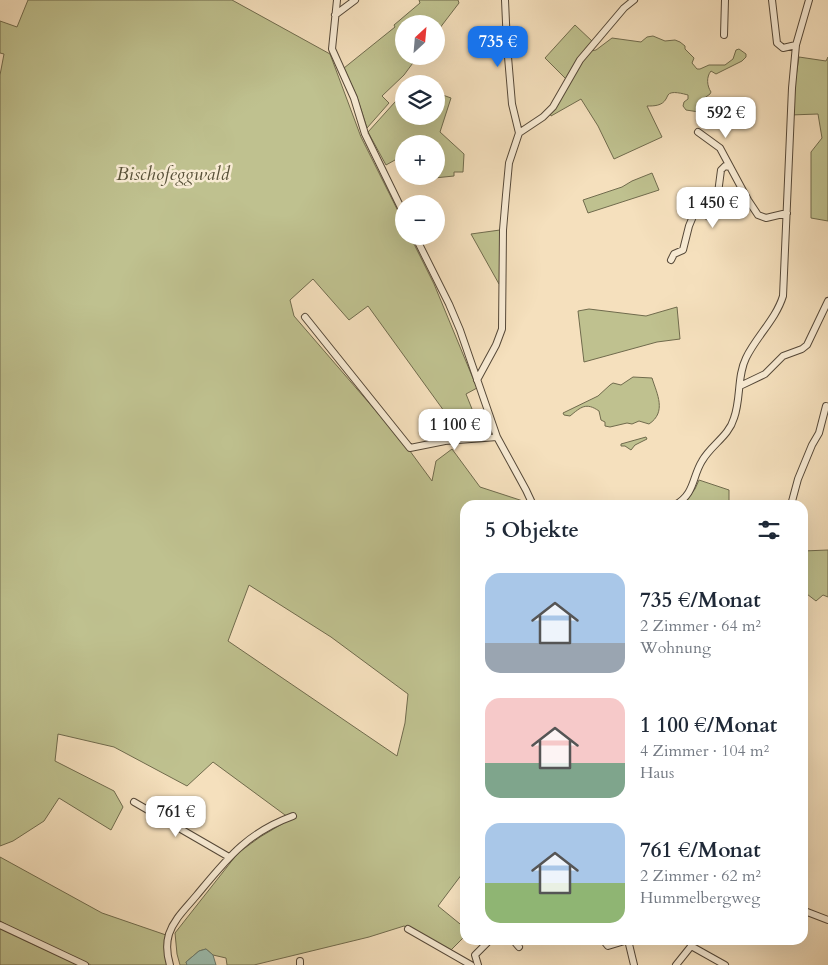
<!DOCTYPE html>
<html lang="de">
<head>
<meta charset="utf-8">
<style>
	:root { --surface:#fff; --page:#f6f6f7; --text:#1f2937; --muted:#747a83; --accent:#1a73e8 }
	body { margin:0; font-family:Cardo,serif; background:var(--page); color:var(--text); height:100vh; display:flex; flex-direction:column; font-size:19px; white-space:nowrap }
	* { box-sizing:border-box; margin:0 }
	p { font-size:16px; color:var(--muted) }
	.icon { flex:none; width:28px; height:28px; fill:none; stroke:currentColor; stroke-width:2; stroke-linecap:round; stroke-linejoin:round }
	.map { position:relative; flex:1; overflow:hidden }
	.panel { position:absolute; left:460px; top:500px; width:348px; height:445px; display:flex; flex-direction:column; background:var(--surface); border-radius:15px; box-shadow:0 5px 20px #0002 }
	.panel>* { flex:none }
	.needle { width:32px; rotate:26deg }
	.controls { position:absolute; left:395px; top:15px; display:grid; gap:10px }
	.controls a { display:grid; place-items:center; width:50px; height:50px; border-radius:50%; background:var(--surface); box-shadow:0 5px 20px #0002; font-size:25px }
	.price { position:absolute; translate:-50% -42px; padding:0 11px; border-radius:10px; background:#fff; color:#222; font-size:16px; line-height:32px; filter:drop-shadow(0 1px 2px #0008) }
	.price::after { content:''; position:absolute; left:50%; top:30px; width:15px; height:11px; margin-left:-8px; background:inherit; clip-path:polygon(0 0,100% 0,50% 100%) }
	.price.current { background:var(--accent); color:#fff }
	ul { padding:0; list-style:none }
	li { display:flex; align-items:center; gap:15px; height:125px; padding:0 25px }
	li span { display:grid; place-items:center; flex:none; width:140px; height:100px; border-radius:15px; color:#555 }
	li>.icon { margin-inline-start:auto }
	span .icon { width:60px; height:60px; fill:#fffc; stroke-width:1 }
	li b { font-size:21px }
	h2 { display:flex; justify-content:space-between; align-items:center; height:60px; padding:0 25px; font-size:21px }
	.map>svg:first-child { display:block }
	.green { fill:#bfc18f; stroke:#706b4d; fill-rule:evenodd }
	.water { fill:#9cbdaf; stroke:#6a7a6d }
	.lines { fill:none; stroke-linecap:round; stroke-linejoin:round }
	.minor-casing { stroke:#554838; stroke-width:8 }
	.minor { stroke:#f8ebd4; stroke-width:6 }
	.labels { text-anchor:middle; stroke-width:5; stroke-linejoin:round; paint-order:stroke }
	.park-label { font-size:19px; font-style:italic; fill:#585139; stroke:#f8ebd4 }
</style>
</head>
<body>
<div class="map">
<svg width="828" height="965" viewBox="0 0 828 965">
	<rect width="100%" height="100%" fill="#f5e0bd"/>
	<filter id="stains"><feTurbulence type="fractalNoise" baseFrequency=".004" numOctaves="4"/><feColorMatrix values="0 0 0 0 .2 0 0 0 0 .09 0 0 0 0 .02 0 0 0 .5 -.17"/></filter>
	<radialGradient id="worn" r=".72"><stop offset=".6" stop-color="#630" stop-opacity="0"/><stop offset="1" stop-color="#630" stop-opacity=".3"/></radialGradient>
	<path class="green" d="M28 0H232L330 54 361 137 404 223V236H410L434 284 477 388 466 394 476 419 452 422 368 306 349 320 313 279 290 300 294 316 407 447 432 481 436 461 452 449 480 487 526 502 527 505H465V870L438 906 465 928V936L450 951 404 926 369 937 254 965H227L226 958 213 955 206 949 199 951 186 962 187 965H180L177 954 175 933 238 853 260 837 292 818 285 815 213 762 187 786 114 747 58 734 55 761 114 791 123 807 111 830 59 798 44 821 13 841 0 846V75L4 54 0 53V21L17 27ZM249 585 331 637 408 694 405 723 397 756 228 641Z
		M419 0H458L459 3 436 33V24H404V56H418L404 75 382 96 389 103 367 128 357 97 344 68 395 27 394 25 420 3Z
		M575 25 593 42 566 79 545 58Z
		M653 36 665 41 675 40 680 42 685 46V49L694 58 692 63 697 69H700L709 65H725L733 59 736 50 739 49 746 54V57L742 61 716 74 711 71C706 77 707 86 711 92L710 94 699 102 701 105 708 103 710 106 702 109 703 118 701 119 699 112 686 110 683 106 684 102 688 99V95C684 94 671 90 668 95 667 96 667 98 666 99 662 106 654 106 647 106L662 137 614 159 598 126 581 99 551 116 550 113 576 68 590 51 596 50 612 38 641 42 647 37Z
		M799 57 826 61 828 57V221L811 218V152L822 138 818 114 790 115Z
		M404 92V116H436V96L440 94 451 98 440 132 464 154 463 172H454V176L424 179 423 176H436V144H404V155L386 165 368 132Z
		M652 173 659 190 588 213 583 200 622 187 632 181Z
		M500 230V284H499L471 234Z
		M677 307 680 339 657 342 584 362 578 311 589 309 646 316Z
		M633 377 652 378C657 394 667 412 649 424L639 421 632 424 627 423 610 427 605 426V422L601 420 599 411C586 402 581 407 570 416L564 415 563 413 598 396 610 385 613 383 621 385Z
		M646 437 647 439 635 445 631 450 625 446H621V444Z
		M699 480 729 490V505H684V503L695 489Z
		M828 550V597L823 595 816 601 803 591V551Z
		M0 857 102 913 166 935 168 965H91L20 932 0 921Z
		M0 927 24 940 78 965H0Z"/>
	<path class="water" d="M206 949 213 955 216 965H187L186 962 199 951Z"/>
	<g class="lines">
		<defs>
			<path id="minor" d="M337 0 332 49 354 98 365 134 404 214
				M772 0 777 43 783 48 796 45
				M335 15 355 0
				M724 35 725 0
				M698 132 720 148 748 200 758 215 766 218 787 213
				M519 133 543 117 553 107 580 60 624 8 634 0
				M415 236 449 304 460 330 497 437 526 490 533 505
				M671 260 674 254 683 250 689 226 694 214 700 211 712 219 715 216 721 170 725 166 730 167
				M305 317 410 448 445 441 497 437
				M477 380 496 345 502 329 503 230 506 195 509 163 519 133 512 104 507 45 505 0
				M740 386 765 374 783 356 802 349 807 345 828 301
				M675 505C695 494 692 477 702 461 711 445 729 436 734 418 741 399 737 376 746 358 756 337 776 319 783 296L792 88 796 45 809 0
				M791 505 798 479 812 445 819 433 826 406
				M134 802 229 857
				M802 910 828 920
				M0 925 85 965
				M408 929 471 965
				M513 940 519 947
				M603 940 608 946 628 940
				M628 940 634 965
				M691 946 725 965
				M300 961V965
				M170 965C167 955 166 944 169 934 174 919 186 908 196 896 226 860 246 833 293 816
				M478 965 475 955 490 940
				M676 965 696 940"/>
		</defs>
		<use href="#minor" class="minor-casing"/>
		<use href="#minor" class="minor"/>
	</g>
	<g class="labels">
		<g class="park-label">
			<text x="173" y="180">Bischofeggwald</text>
		</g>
	</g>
	<rect width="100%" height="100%" filter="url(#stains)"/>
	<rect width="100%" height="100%" fill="url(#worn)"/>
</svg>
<div class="controls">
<a><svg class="needle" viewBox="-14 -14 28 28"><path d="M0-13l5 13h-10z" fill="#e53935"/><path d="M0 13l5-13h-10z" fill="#747a83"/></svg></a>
<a><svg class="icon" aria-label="layers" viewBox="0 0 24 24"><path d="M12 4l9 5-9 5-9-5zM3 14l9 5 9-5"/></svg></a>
<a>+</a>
<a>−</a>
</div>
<b class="price current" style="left:498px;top:68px">735 €</b>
<b class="price" style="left:726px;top:139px">592 €</b>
<b class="price" style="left:713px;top:229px">1 450 €</b>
<b class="price" style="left:455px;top:451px">1 100 €</b>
<b class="price" style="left:176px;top:838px">761 €</b>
<section class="panel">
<h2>5 Objekte<svg class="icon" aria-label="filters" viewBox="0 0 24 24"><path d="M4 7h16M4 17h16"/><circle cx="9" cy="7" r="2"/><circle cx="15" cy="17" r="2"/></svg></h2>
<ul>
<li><span style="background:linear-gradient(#a9c7e8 70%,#9aa5b1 0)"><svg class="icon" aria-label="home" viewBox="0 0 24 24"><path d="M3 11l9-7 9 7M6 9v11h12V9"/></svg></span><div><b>735 €/Monat</b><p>2 Zimmer · 64 m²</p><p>Wohnung</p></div></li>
<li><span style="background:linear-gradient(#f6c9c9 65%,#7fa58c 0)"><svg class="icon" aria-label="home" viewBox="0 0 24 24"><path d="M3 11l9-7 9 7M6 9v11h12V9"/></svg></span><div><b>1 100 €/Monat</b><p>4 Zimmer · 104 m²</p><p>Haus</p></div></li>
<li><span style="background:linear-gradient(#a9c7e8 60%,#8fb573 0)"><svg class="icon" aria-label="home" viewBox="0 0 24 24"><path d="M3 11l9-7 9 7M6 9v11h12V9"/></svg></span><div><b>761 €/Monat</b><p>2 Zimmer · 62 m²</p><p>Hummelbergweg</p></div></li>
</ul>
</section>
</div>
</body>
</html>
